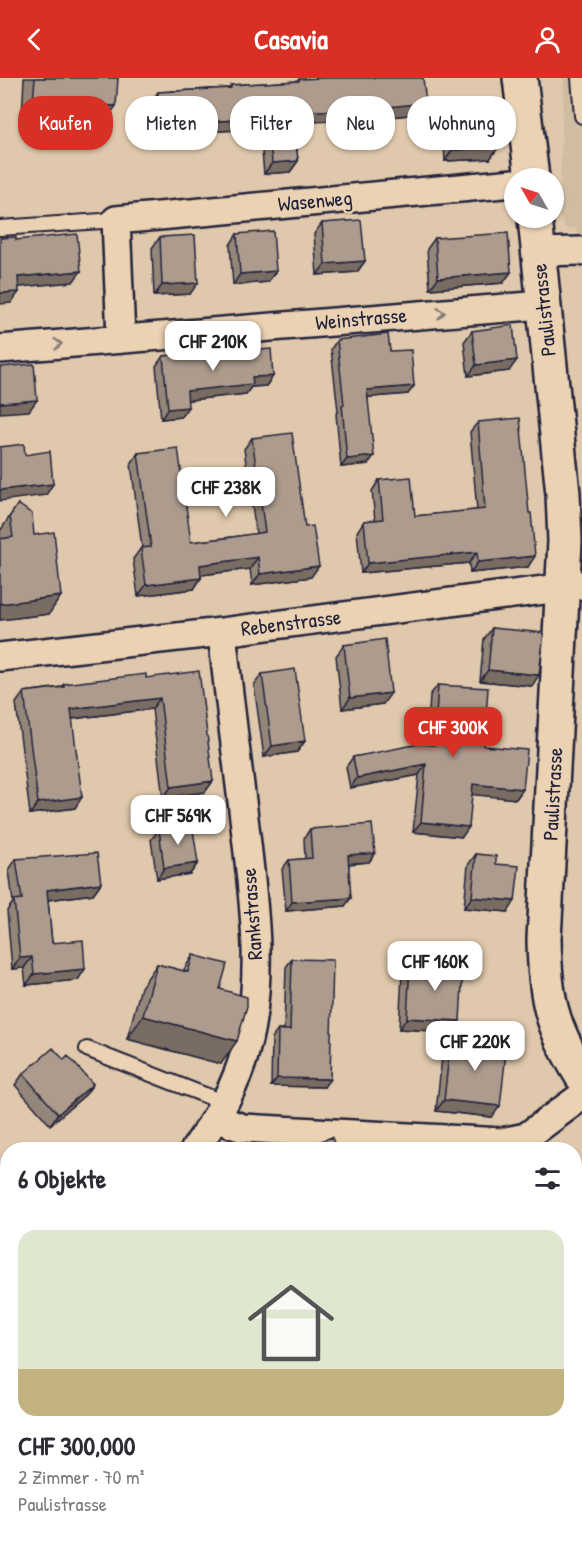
<!DOCTYPE html>
<html lang="de">
<head>
<meta charset="utf-8">
<style>
	:root { --surface:#fff; --page:#f7f7f7; --text:#2b2b33; --muted:#7c7c81; --accent:#d93025 }
	body { margin:0; font-family:"Patrick Hand",sans-serif; background:var(--page); color:var(--text); height:100vh; display:flex; flex-direction:column; font-size:22px; white-space:nowrap }
	* { box-sizing:border-box; margin:0 }
	p { font-size:20px; color:var(--muted) }
	.icon { flex:none; width:33px; height:33px; fill:none; stroke:currentColor; stroke-width:2; stroke-linecap:round; stroke-linejoin:round }
	.map { position:relative; flex:1; overflow:hidden }
	.details { position:absolute; left:0px; top:1064px; width:582px; height:404px; display:flex; flex-direction:column; background:var(--surface); border-radius:24px 24px 0 0; box-shadow:0 2px 4px #0004 }
	.details>* { flex:none }
	.guide { position:absolute; left:18px; top:18px; width:546px; height:54px; display:flex; gap:12px }
	.needle { width:39px; rotate:309deg }
	.fabs { position:absolute; left:504px; top:90px; display:grid; gap:12px }
	.fabs a { display:grid; place-items:center; width:60px; height:60px; border-radius:50%; background:var(--surface); box-shadow:0 2px 4px #0004; font-size:30px }
	.price { position:absolute; translate:-50% -51px; padding:0 14px; border-radius:12px; background:#fff; color:#222; font-size:20px; line-height:39px; filter:drop-shadow(0 2px 3px #0008) }
	.price::after { content:''; position:absolute; left:50%; top:36px; width:18px; height:14px; margin-left:-9px; background:inherit; clip-path:polygon(0 0,100% 0,50% 100%) }
	.price.selected { background:var(--accent); color:#fff }
	ul { padding:0; list-style:none }
	li { display:grid; align-content:center; gap:12px; height:318px; padding:0 18px }
	li span { display:grid; place-items:center; height:186px; border-radius:18px; color:#555 }
	li>.icon { margin-inline-start:auto }
	span .icon { width:108px; height:108px; fill:#fffc; stroke-width:1 }
	li b { font-size:26px }
	h2 { display:flex; justify-content:space-between; align-items:center; height:72px; padding:0 18px; font-size:26px }
	.pill { padding:0 21px; border-radius:24px; background:var(--surface); box-shadow:0 2px 4px #0004; font-size:21px; line-height:54px }
	.pill.selected { background:var(--accent); color:#fff }
	header { display:flex; justify-content:space-between; align-items:center; height:78px; padding:0 18px; background:var(--accent); color:#fff; font-size:27px; font-weight:700 }
	.map>svg:first-child { display:block }
	.built { fill:#d0bba3 }
	.lines { fill:none; stroke-linecap:round; stroke-linejoin:round }
	.lane-casing { stroke:#22223b; stroke-width:18 }
	.street-casing { stroke:#22223b; stroke-width:32 }
	.secondary-casing { stroke:#22223b; stroke-width:38 }
	.lane { stroke:#ebd2b3; stroke-width:14 }
	.street { stroke:#ebd2b3; stroke-width:27 }
	.secondary { stroke:#ebd2b3; stroke-width:33 }
	.wall { fill:#95867a; stroke:#22223b; stroke-width:1.5 }
	.shaded-wall { fill:#796d63; stroke:#22223b; stroke-width:1.5 }
	.building { fill:#ad9c8e; stroke:#22223b; stroke-width:1.5 }
	.oneway { stroke:#867a77 }
	.labels { text-anchor:middle; stroke-width:4.5; stroke-linejoin:round; paint-order:stroke }
	.street-label { font-size:21px; fill:#22223b; stroke:#ebd2b3 }
</style>
</head>
<body>
<header><svg class="icon" aria-label="back" viewBox="0 0 24 24"><path d="M15 5l-7 7 7 7"/></svg>Casavia<svg class="icon" aria-label="person" viewBox="0 0 24 24"><circle cx="12" cy="8" r="4"/><path d="M4 21q1-7 8-7t8 7"/></svg></header>
<div class="map">
<svg width="582" height="1466" viewBox="0 0 582 1466">
	<rect width="100%" height="100%" fill="#dfc8ac"/>
	<filter id="ink" filterUnits="userSpaceOnUse"><feTurbulence type="fractalNoise" baseFrequency=".0167" numOctaves="2"/><feDisplacementMap in="SourceGraphic" scale="12" xChannelSelector="R" yChannelSelector="G"/><feConvolveMatrix kernelMatrix="1 2 1 2 8 2 1 2 1" color-interpolation-filters="sRGB"/></filter>
	<g filter="url(#ink)">
		<path class="built" d="M564 0H582V178L576 150 568 151 562 145 559 138Z"/>
		<g class="lines">
			<defs>
				<path id="lane" d="M579 0 582 38
					M0 150 116 142
					M87 971 225 1025"/>
				<path id="street" d="M538 174 582 173
					M121 260 116 142 514 105
					M0 271 543 227
					M0 579 222 554 582 507
					M218 1038 231 1046 243 1050 502 1064 526 1059 582 1018
					M195 1071C217 1039 237 1008 246 970 265 897 253 821 245 748 237 683 229 619 222 554
					M370 1460 372 1466"/>
				<path id="secondary" d="M520 0 532 100
					M535 140 563 416 565 463 544 861C545 920 551 948 582 998
					M574 1175 582 1171
					M0 1403 8 1401"/>
			</defs>
			<use href="#lane" class="lane-casing"/>
			<use href="#street" class="street-casing"/>
			<use href="#secondary" class="secondary-casing"/>
			<use href="#lane" class="lane"/>
			<use href="#street" class="street"/>
			<use href="#secondary" class="secondary"/>
		</g>
		<path class="wall" d="M24 0H118L105 44 22 40Z
			M299 1 426 25 418 36 361 42 294 44 298 83 290 94 264 96 260 51 198 54 195 59 151 61 150 25 158 14 229 10 231 7 298 3Z
			M451 39 490 81 445 83 443 50Z
			M322 145 365 183 357 194 317 197 314 156Z
			M237 156 268 204 233 207 230 167Z
			M160 159 190 216 154 218 152 170Z
			M435 160 511 194 503 205 430 211 427 171Z
			M472 253 509 293 468 298 464 264Z
			M337 262 390 273 408 316 368 319V386L341 389 336 336 338 333 331 271Z
			M163 278H184L273 298 266 308 251 309 246 316 188 322 181 339 161 341 156 288Z
			M478 344 528 489 470 495 469 485 361 495 357 454 364 443 375 442 372 413 379 402 415 438 477 432 470 354Z
			M252 360 311 499 252 507 250 491 201 497V500L194 511 138 518 133 481 141 470H142L131 386 138 375 191 464 256 456 244 371Z
			M18 426 34 457 49 536 0 542V453Z
			M492 550 532 608 480 603 484 561Z
			M344 567 383 626 342 631 336 578Z
			M262 596 305 663 297 674 264 679 254 607Z
			M146 600 213 703 205 714 163 720 152 631 72 641 75 730 30 736 16 625 24 614 61 609 64 606Z
			M438 607 484 668 523 711 516 721 472 716 462 759 413 754 419 697 350 710 346 689 353 679 427 667 430 617Z
			M159 751 198 785 190 796 157 801 151 762Z
			M310 751 375 775 369 784 349 786 345 828 286 833 282 791 289 782 305 781 304 760Z
			M476 776 508 834 464 830 468 787Z
			M16 781 101 805 93 816 48 822 52 865 78 902 26 907 24 890 12 891 7 833 13 824 9 792Z
			M193 877 220 911 221 986 127 961 141 909 157 886 183 893Z
			M292 881 324 1009 271 1008 272 960 278 952H284L286 889Z
			M410 886 452 954 399 951 402 897Z
			M451 959 492 1039 436 1033 443 970Z
			M64 982 93 1006 85 1017 50 1047 15 1007 23 996Z
			M8 1082V1144L0 1133V1088Z
			M8 1182V1280L0 1291V1187Z
			M582 1212V1272L581 1273H582V1382L574 1378V1337L582 1325 574 1328V1215Z
			M8 1460H206L208 1466H0Z
			M300 1460H354L356 1466H302Z
			M400 1460H432L412 1466H403Z"/>
		<path class="shaded-wall" d="M33 24 116 28 105 44 22 40Z
			M426 25 418 36 361 42 285 45 293 34Z
			M268 40 260 51 198 54 195 59 151 61 159 50 203 44Z
			M498 70 490 81 445 83 452 72Z
			M298 83 290 94 264 96 272 85Z
			M365 183 357 194 317 197 325 186Z
			M81 193 73 204 10 210 18 199Z
			M276 193 268 204 233 207 240 196Z
			M511 194 503 205 430 211 438 200Z
			M198 205 190 216 154 218 162 207Z
			M19 214 11 225 0 226V215Z
			M517 282 509 293 468 298 476 287Z
			M273 298 266 308 251 309 246 316 180 323 187 313 252 299Z
			M414 308 408 316 361 320 367 312Z
			M37 322 29 333 0 335V325Z
			M188 329 181 339 161 341 168 331Z
			M374 378 368 386 341 389 347 381Z
			M53 406 46 417 0 423V412Z
			M477 474 469 485 361 495 368 485Z
			M535 478 528 489 470 495 478 484Z
			M258 479 250 491 192 498 200 487Z
			M319 488 311 499 252 507 260 496Z
			M201 500 194 511 138 518 146 507Z
			M61 518 49 536 0 542V526Z
			M488 592 539 597 532 608 480 603Z
			M391 615 383 626 342 631 350 620Z
			M160 620 152 631 63 642 71 631Z
			M305 663 297 674 264 679 272 668Z
			M426 686 419 697 350 710 357 700Z
			M213 703 205 714 163 720 171 709Z
			M473 706 523 711 516 721 466 716Z
			M82 719 75 730 30 736 38 725Z
			M421 744 469 749 462 759 413 754Z
			M375 775 369 784 342 786 348 777Z
			M198 785 190 796 157 801 164 790Z
			M101 805 93 816 39 823 47 812Z
			M472 819 515 823 508 834 464 830Z
			M351 820 345 828 286 833 292 824Z
			M32 879 24 890 12 891 20 880Z
			M85 891 78 902 26 907 34 896Z
			M143 938 237 963 221 986 127 961Z
			M407 940 460 943 452 954 399 951Z
			M277 1000 330 1001 324 1009 271 1008Z
			M93 1006 85 1017 50 1047 58 1036Z
			M444 1022 500 1028 492 1039 436 1033Z
			M582 1129V1133L574 1136V1132Z
			M582 1260V1272L574 1275V1263Z
			M582 1313V1324L574 1328V1316Z
			M152 1460H169L165 1466H136Z
			M410 1460H432L412 1466H406Z"/>
		<path class="building" d="M35 0H118L116 28 33 24Z
			M325 0H423L426 25 369 31 293 34 298 83 272 85 268 40 203 44V48L159 50 158 14 231 10V7L299 3V1Z
			M496 36 498 70 452 72 451 39Z
			M361 142 365 183 325 186 322 145Z
			M273 153 276 193 240 196 237 156Z
			M508 155 511 194 438 200 435 160Z
			M77 156 81 193 18 199 19 214 0 215V160L16 159V162Z
			M195 157 198 205 162 207 160 159Z
			M513 247 517 282 476 287 472 253Z
			M388 256 390 273 411 272 414 308 367 312 374 378 347 381 342 327H344L337 262Z
			M271 271 273 298 252 299 253 306 187 313 188 329 168 331 163 278 184 276V278Z
			M34 286 37 322 0 325V289Z
			M520 340 529 435H531L535 478 478 484 477 474 368 485 364 443 383 441 379 402 411 399 415 438 485 431 478 344Z
			M292 355 305 449 313 448 319 488 260 496 258 479 200 487 201 500 146 507 141 470 151 469 138 375 178 370 191 464 226 460 265 454 252 360Z
			M24 366 25 377 50 373 53 406 0 412V369Z
			M18 426 32 436 34 457 54 454 61 518 0 526V461L13 459 10 438Z
			M492 550 544 555 539 597 488 592Z
			M385 561 391 615 350 620 344 567Z
			M295 591 305 663 272 668 262 596Z
			M199 593 213 703 171 709 160 620 71 631 82 719 38 725 24 614 64 609V606L146 596V600Z
			M438 607 488 610 484 668 527 672 523 711 473 706 469 749 421 744 426 686 357 700 353 679 419 666 434 667Z
			M192 745 198 785 164 790 159 751Z
			M372 746 375 775 348 777 351 820 292 824 289 782 312 780 310 751Z
			M97 775 101 805 47 812 52 865 83 862 85 891 34 896 32 879 20 880 14 822 22 821 16 781Z
			M476 776 496 778V786L519 788 515 823 472 819Z
			M193 877 227 886 220 911 247 919V928L237 963 143 938 157 886 188 894Z
			M292 881 333 882 330 1001 277 1000 278 952H290Z
			M410 886 463 889 460 943 407 940Z
			M451 959 507 966 500 1028 444 1022Z
			M53 970 64 982 68 978 93 1006 58 1036 23 996Z
			M332 1059 336 1071H299Z
			M32 1064 38 1071H22Z
			M8 1082V1106L0 1095V1088Z
			M580 1104 582 1108V1129L574 1132V1106Z
			M8 1182V1275L0 1267V1187Z
			M582 1212V1260L574 1263V1215Z
			M574 1269 582 1273V1313L574 1316Z
			M582 1327V1359L574 1355V1340Z
			M8 1433V1460H152L136 1466H0V1436Z
			M179 1460H206L208 1466H181Z
			M311 1460H354L356 1466H313Z"/>
		<defs><path id="oneway-chevron" d="M-2-3.5L2.5 0L-2 3.5" fill="none" stroke-width="1.6" stroke-linecap="round" stroke-linejoin="round" transform="scale(1.5)"/></defs>
		<g class="oneway">
			<use href="#oneway-chevron" transform="translate(441 235) rotate(-5)"/>
			<use href="#oneway-chevron" transform="translate(58 266) rotate(-5)"/>
		</g>
	</g>
	<g class="labels">
		<g class="street-label">
			<text transform="translate(315 123) rotate(-5)" y="7">Wasenweg</text>
			<text transform="translate(544 232) rotate(-96)" y="7">Paulistrasse</text>
			<text transform="translate(361 241) rotate(-5)" y="7">Weinstrasse</text>
			<text transform="translate(291 545) rotate(-7)" y="7">Rebenstrasse</text>
			<text transform="translate(553 716) rotate(-87)" y="7">Paulistrasse</text>
			<text transform="translate(252 836) rotate(-94)" y="7">Rankstrasse</text>
		</g>
	</g>
</svg>
<div class="fabs">
<a><svg class="needle" viewBox="-14 -14 28 28"><path d="M0-13l5 13h-10z" fill="#e53935"/><path d="M0 13l5-13h-10z" fill="#7c7c81"/></svg></a>
</div>
<b class="price" style="left:213px;top:294px">CHF 210K</b>
<b class="price" style="left:226px;top:440px">CHF 238K</b>
<b class="price selected" style="left:453px;top:680px">CHF 300K</b>
<b class="price" style="left:178px;top:768px">CHF 569K</b>
<b class="price" style="left:435px;top:914px">CHF 160K</b>
<b class="price" style="left:475px;top:994px">CHF 220K</b>
<div class="guide">
<a class="pill selected">Kaufen</a>
<a class="pill">Mieten</a>
<a class="pill">Filter</a>
<a class="pill">Neu</a>
<a class="pill">Wohnung</a>
</div>
<section class="details">
<h2>6 Objekte<svg class="icon" aria-label="filters" viewBox="0 0 24 24"><path d="M4 7h16M4 17h16"/><circle cx="9" cy="7" r="2"/><circle cx="15" cy="17" r="2"/></svg></h2>
<ul>
<li><span style="background:linear-gradient(#dfe7d0 75%,#c2b280 0)"><svg class="icon" aria-label="home" viewBox="0 0 24 24"><path d="M3 11l9-7 9 7M6 9v11h12V9"/></svg></span><div><b>CHF 300,000</b><p>2 Zimmer · 70 m²</p><p>Paulistrasse</p></div></li>
</ul>
</section>
</div>
</body>
</html>
